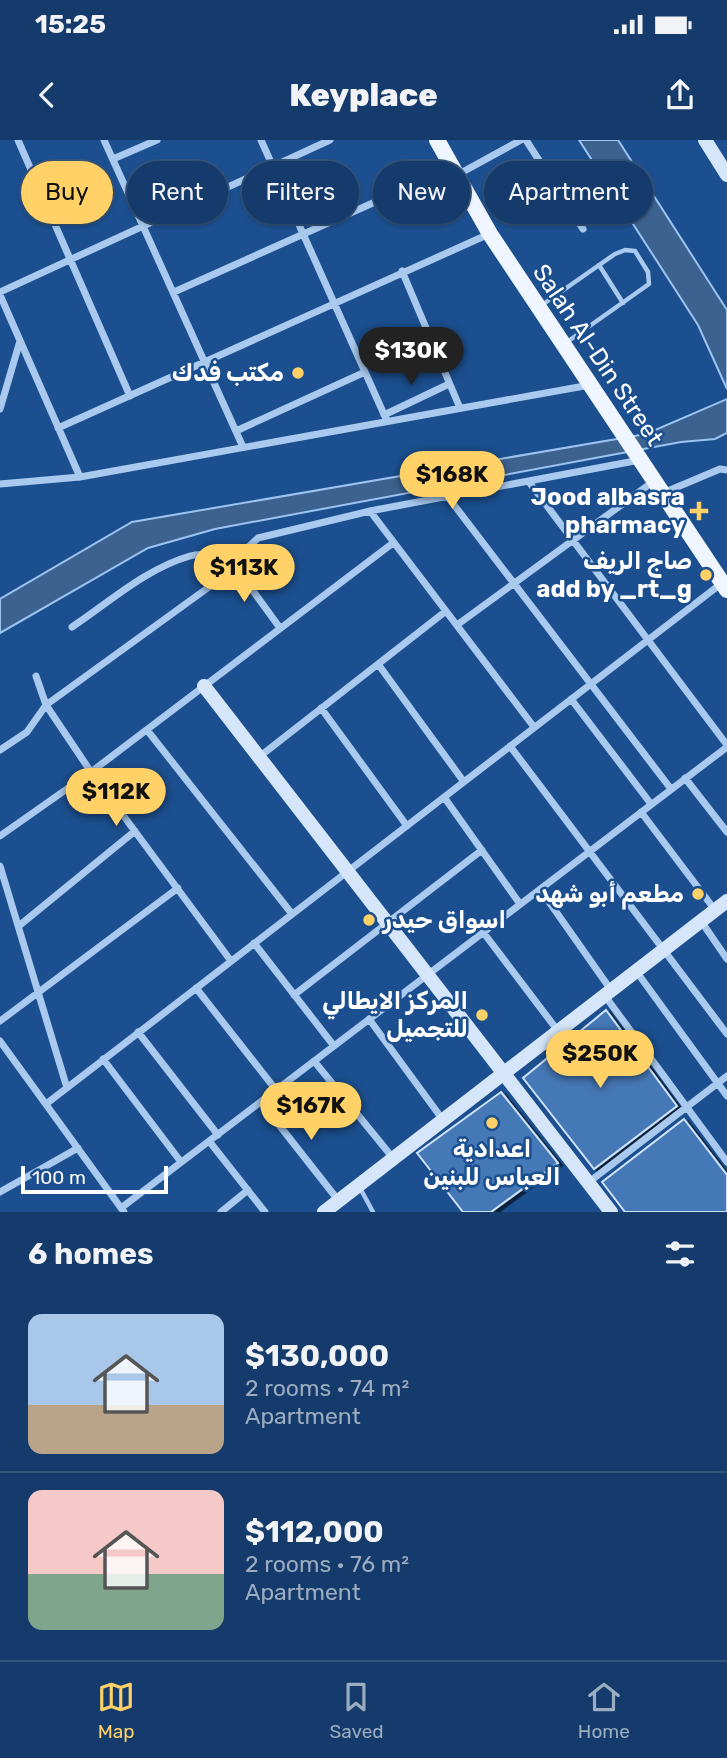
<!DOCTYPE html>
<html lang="en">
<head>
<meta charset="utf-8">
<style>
	:root { --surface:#143b6b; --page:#1d4271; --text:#f1f3f6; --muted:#9dadc1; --line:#33557e; --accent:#ffd166 }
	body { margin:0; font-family:Rubik,Cairo,sans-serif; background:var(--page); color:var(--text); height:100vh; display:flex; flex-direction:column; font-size:26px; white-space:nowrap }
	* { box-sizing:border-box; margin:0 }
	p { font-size:23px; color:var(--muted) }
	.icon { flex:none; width:38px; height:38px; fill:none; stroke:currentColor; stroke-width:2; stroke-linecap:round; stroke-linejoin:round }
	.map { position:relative; height:1072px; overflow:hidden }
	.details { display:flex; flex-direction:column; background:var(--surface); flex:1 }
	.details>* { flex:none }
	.hud { position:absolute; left:21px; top:21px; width:686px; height:63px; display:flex; gap:14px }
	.scale { position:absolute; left:21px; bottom:18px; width:147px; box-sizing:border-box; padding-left:7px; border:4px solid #fff; border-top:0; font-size:19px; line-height:24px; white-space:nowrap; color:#fff; -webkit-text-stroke:5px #1b4f8f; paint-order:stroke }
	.price { position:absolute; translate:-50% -60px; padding:0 16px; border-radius:24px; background:var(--accent); color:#111; font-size:23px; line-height:46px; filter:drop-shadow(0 2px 4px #0008) }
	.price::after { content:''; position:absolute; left:50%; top:42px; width:21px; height:16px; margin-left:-10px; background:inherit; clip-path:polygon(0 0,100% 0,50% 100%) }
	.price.selected { background:#222; color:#fff }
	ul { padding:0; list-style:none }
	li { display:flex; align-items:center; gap:21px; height:175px; padding:0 28px }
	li+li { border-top:2px solid var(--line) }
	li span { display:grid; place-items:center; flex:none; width:196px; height:140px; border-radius:14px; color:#555 }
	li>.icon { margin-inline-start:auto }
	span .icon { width:84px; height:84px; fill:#fffc; stroke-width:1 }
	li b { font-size:30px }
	h2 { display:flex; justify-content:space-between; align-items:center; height:84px; padding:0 28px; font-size:30px }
	.chip { padding:0 24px; border-radius:32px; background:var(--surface); box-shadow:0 2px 5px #0004,0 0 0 2px var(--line); font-size:24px; line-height:63px }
	.chip.selected { background:var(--accent); color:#111 }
	.status { display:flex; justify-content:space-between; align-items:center; height:49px; padding:0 35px; background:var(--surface); direction:ltr }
	.status svg { height:19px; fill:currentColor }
	header { display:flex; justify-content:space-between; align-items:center; height:91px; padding:0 28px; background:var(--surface); font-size:32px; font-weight:800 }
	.dock { display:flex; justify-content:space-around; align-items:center; height:98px; border-top:2px solid var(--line); background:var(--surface); font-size:19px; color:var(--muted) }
	.dock a { display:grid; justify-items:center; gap:4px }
	.dock .selected { color:var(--accent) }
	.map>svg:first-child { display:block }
	.water { fill:#3c6290; stroke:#9cc4f0; stroke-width:2 }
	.building { fill:#4478b7; stroke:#cfe3fa; stroke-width:2; filter:url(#shadow) }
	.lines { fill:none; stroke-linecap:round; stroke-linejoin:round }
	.lane { stroke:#a9c9ee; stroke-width:4.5 }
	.street { stroke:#a9c9ee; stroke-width:7 }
	.secondary { stroke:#d6e6fa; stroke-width:14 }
	.primary { stroke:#f0f6ff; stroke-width:16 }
	.poi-dot { fill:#ffd166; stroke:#1b4f8f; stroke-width:2.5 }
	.labels { text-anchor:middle; stroke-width:5; stroke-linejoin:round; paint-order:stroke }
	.street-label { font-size:24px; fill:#fff; stroke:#1b4f8f }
	.poi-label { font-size:24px; font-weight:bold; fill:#fff; stroke:#1b4f8f; text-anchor:end }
</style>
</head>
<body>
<div class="status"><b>15:25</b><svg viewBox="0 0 49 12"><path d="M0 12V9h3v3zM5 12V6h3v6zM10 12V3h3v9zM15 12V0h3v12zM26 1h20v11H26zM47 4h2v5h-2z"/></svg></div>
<header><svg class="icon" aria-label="back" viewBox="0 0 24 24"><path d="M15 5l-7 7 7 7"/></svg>Keyplace<svg class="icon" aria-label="share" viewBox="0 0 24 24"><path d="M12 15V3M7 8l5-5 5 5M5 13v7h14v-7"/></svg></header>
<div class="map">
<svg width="727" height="1072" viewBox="0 0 727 1072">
	<defs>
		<filter id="shadow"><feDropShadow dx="4" dy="2.5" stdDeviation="0" flood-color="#0009"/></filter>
	</defs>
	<rect width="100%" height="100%" fill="#1b4f8f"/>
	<path class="water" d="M579 0H618L727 170V249L698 185Z
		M727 259V293L715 299 681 302 215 389 148 408 0 493V459L132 382 646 294Z"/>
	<path class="building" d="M606 870 677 966 594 1029 523 938Z
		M501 952 558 1023 491 1072H463L417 1013Z
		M684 979 727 1035V1072H625L602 1042Z"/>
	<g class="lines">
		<path class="lane" d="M599 125 623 163
			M542 165 615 114 625 110 635 111 648 132 649 144 567 202
			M360 1048 373 1072"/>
		<path class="street" d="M18 0 130 256
			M104 0 243 307
			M261 0 387 281
			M526 0 583 89
			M113 19 157 0
			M457 35 521 0
			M402 131 460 268
			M0 152 330 0
			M174 152 451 28
			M0 155 80 337
			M0 269 20 201
			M384 275 449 244
			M58 288 489 94
			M236 291 365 232
			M529 342 727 605
			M0 344 80 337 590 245
			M663 353 720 329 727 330
			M448 357 671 649
			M370 371 534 587
			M232 422 280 488
			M457 485 654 341
			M72 487C108 463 147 428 190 416 204 412 219 417 232 422L258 398 370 371 640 320
			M378 524 464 642
			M36 536 46 565 91 632 231 821
			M571 559 651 664
			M321 568 407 686
			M147 590 292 774
			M510 606 727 894
			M0 610 27 592 46 565 209 447 221 418
			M259 617 446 471
			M685 638 727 692
			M444 657 520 764
			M641 672 715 770
			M0 696 91 632 393 403
			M0 726 67 948
			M540 749 611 850
			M701 781 727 819
			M20 785 135 691
			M483 792 558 891
			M254 803 334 906
			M636 831 727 956
			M196 848 276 950
			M294 855 482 710
			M605 856 727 1022
			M369 879 443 980
			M0 881 178 748
			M138 892 218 995
			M0 901 124 1072
			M103 919 181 1022
			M314 921 393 1018
			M261 962 338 1060
			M46 964 722 443
			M209 1001 265 1072
			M589 1042 727 936
			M0 1052 78 1008
			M121 1068 727 607
			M221 1072 248 1050"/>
		<path class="secondary" d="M705 0 727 35
			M204 546 611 1072
			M324 1072 727 761"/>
		<path class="primary" d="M437 0 490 94 727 450"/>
	</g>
	<g class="poi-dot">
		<circle cx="298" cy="233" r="7"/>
		<path d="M695.5 360.5h7v7h7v7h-7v7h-7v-7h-7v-7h7z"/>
		<circle cx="706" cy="435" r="7"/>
		<circle cx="698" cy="754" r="7"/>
		<circle cx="369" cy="780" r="7"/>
		<circle cx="482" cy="875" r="7"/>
		<circle cx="492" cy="983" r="7"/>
	</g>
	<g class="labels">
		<g class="street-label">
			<text transform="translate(598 215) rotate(56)" y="8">Salah Al-Din Street</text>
		</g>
		<g class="poi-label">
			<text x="284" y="241">مكتب فدك</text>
			<text x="685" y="365">Jood albasra<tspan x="685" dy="28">pharmacy</tspan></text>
			<text x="692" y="429">صاج الريف<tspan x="692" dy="28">add by _rt_g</tspan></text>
			<text x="684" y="762">مطعم أبو شهد</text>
			<text x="383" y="788" text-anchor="start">اسواق حيدر</text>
			<text x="468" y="869">المركز الايطالي<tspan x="468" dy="28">للتجميل</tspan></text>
			<text x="492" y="1017" text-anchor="middle">اعدادية<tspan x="492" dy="28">العباس للبنين</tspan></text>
		</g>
	</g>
</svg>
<div class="scale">100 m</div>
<b class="price selected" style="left:411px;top:247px">$130K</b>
<b class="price" style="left:452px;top:371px">$168K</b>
<b class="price" style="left:244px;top:464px">$113K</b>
<b class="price" style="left:116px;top:688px">$112K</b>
<b class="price" style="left:600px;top:950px">$250K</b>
<b class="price" style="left:311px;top:1002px">$167K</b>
<div class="hud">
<a class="chip selected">Buy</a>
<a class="chip">Rent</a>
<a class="chip">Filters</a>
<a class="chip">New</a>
<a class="chip">Apartment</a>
</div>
</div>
<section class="details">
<h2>6 homes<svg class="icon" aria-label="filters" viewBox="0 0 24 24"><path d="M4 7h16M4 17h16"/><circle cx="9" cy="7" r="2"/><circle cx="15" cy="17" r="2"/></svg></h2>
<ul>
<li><span style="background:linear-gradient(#a9c7e8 65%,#b9a48a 0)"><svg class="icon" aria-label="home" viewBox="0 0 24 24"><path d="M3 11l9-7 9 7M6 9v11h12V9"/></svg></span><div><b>$130,000</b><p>2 rooms · 74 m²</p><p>Apartment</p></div></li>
<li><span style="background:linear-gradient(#f6c9c9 60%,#7fa58c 0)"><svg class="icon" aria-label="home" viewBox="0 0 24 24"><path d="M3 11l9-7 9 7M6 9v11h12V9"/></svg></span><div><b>$112,000</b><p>2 rooms · 76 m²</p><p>Apartment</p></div></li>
</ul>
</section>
<nav class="dock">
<a class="selected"><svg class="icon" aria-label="map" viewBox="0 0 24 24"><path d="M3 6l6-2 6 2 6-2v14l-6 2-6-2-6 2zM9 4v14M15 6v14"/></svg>Map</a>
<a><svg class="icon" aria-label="saved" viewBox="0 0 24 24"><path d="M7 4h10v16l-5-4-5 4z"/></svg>Saved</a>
<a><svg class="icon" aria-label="home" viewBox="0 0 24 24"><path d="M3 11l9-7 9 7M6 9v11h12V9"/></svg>Home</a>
</nav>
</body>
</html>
